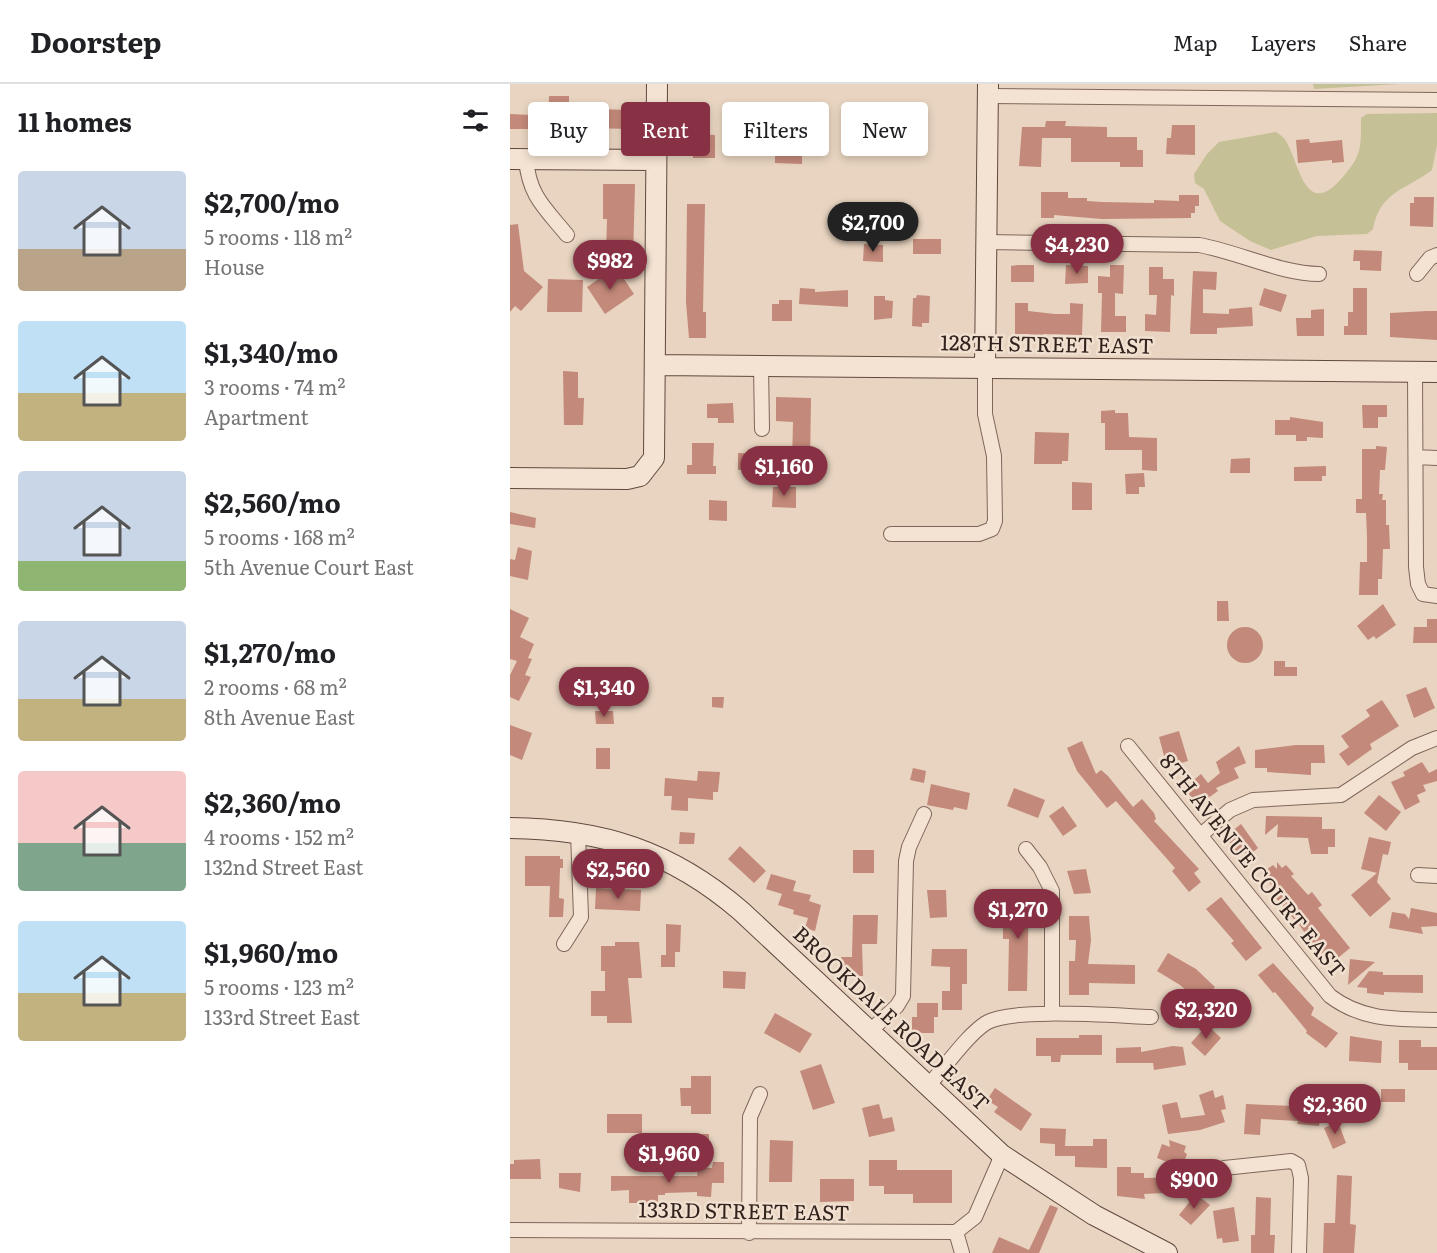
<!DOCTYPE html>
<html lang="en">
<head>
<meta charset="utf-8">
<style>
	:root { --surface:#fff; --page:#f6f6f6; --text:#202124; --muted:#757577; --line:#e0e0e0; --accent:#883144 }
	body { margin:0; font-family:Literata,serif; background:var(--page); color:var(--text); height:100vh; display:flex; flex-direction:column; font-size:22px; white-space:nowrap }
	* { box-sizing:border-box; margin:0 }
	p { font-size:20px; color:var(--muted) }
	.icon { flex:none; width:33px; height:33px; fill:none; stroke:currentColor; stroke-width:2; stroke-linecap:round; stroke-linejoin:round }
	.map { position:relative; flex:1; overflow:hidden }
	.side { display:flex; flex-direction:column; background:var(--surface); width:510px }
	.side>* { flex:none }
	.top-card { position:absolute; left:18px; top:18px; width:570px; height:54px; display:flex; gap:12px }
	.price { position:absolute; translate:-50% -51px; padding:0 14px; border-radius:21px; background:var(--accent); color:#fff; font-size:20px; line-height:39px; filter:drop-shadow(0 2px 3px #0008) }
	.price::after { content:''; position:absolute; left:50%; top:36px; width:18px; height:14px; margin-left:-9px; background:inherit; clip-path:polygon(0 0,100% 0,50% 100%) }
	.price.current { background:#222; color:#fff }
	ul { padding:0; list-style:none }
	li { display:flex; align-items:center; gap:18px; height:150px; padding:0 18px }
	li span { display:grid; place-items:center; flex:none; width:168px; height:120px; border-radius:6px; color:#555 }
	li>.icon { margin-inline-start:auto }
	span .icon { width:72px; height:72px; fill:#fffc; stroke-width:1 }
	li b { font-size:26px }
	h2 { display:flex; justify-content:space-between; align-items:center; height:72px; padding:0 18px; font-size:26px }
	.chip { padding:0 21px; border-radius:6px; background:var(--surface); box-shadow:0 3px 9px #0003; font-size:21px; line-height:54px }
	.chip.current { background:var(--accent); color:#fff }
	header { display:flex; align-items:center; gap:36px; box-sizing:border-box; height:84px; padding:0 30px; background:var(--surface); border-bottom:2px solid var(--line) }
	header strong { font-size:28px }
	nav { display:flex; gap:33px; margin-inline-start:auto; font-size:21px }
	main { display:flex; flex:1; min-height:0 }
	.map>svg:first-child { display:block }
	.green { fill:#c5c096 }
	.building { fill:#c3897a }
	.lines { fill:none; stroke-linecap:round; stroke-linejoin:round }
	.street-casing { stroke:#80665a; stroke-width:16 }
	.secondary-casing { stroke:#61483d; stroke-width:22 }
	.street { stroke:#f4e3d2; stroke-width:14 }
	.secondary { stroke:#f4e3d2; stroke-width:20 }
	.labels { text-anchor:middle; stroke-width:5; stroke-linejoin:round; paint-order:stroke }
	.street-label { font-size:21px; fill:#31221d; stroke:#f1e0cf }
</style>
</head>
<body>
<header>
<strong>Doorstep</strong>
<nav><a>Map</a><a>Layers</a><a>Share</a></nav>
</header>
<main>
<section class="side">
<h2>11 homes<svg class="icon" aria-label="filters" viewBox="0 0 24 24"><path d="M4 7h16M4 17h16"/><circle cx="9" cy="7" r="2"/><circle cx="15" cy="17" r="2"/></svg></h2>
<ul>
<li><span style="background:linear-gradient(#c9d6e8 65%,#b9a48a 0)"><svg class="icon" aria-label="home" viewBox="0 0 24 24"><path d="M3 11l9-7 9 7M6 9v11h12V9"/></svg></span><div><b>$2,700/mo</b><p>5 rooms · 118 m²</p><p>House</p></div></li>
<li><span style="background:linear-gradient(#bfe0f5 60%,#c2b280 0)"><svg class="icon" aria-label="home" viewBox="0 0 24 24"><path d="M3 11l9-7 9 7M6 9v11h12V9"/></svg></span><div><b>$1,340/mo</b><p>3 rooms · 74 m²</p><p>Apartment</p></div></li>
<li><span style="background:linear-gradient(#c9d6e8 75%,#8fb573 0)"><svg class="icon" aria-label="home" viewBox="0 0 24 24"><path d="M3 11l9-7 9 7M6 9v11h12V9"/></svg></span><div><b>$2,560/mo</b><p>5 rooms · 168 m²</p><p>5th Avenue Court East</p></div></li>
<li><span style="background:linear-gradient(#c9d6e8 65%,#c2b280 0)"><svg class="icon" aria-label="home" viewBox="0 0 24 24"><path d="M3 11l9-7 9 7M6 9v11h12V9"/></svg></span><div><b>$1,270/mo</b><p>2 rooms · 68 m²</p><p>8th Avenue East</p></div></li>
<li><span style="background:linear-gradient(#f6c9c9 60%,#7fa58c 0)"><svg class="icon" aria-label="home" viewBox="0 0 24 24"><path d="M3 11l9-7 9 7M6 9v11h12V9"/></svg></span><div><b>$2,360/mo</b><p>4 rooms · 152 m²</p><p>132nd Street East</p></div></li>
<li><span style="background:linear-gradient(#bfe0f5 60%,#c2b280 0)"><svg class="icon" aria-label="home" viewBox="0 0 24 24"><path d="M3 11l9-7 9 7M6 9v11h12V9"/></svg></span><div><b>$1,960/mo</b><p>5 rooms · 123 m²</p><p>133rd Street East</p></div></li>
</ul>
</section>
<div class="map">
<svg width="927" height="1169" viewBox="0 0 927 1169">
	<rect width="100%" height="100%" fill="#e8d4c0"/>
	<path class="green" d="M803 0H889L804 5Z
		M927 29V61L922 86C896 106 870 107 863 145L857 150 807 152 761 166 740 157 710 137 694 105 685 99 684 90 697 70 709 58 766 48C769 50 774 53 776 57 789 78 795 137 832 94 852 71 851 64 851 34L857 30Z"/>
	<path class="building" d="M39 12H59V24L118 26V45L81 44 82 39 38 37Z
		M0 30 21 31 20 45H0Z
		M536 37H556L555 42 597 43V53H627V66H633V83H610V78H561V54H532L531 83 509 82 512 43H535Z
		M662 41H685V71L656 70 657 54H661Z
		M182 50 205 51V74H183Z
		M799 55 800 59 832 56 834 78 822 79V76L788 79 786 56Z
		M265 65H292V80L265 79Z
		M93 100H125L123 178H102V170H96L97 135H93Z
		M531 108H558V114H577V117L592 118 644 119V116L669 117V111H689V122H685V129H681V134L592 135 544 131V134H531Z
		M904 113H924L923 143 900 142V119H904Z
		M177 120H195L193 228H196V254H179L176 218Z
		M8 140 14 187 33 203 11 227 5 222 0 228V141Z
		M403 155H431V170H403Z
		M354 160 373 161V178L353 177Z
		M844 166 872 167 871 187 850 186V177H843Z
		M508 181H524V198H501V182Z
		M556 181 578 182V199L555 200Z
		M600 181H614L613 210 605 209V232H616V248H591L592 209H588V192L600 193Z
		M106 183 124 210 95 230 77 203Z
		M639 183H653V195H664V212L661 211 660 248 635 247V230L646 231 647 211H639Z
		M683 187 707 188 706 206 693 205V229L719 230V225L742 223 743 242 707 244V250H680Z
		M38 195 73 196 72 228H37Z
		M290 204 305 205V208L338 206V223L289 220Z
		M754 204 777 211 771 228 749 221Z
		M843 204H857V251H834V242H838V228H843Z
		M407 211 420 212 419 239H412V243L402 242 403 214H406Z
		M364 212H375V216L383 217 382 234 364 236Z
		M269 216H282V237H262V220H269Z
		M505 219H518V227L545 230H560V219L573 220 572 251 533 250V257H519V250H505Z
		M814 225V252H787L786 234H801V226Z
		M917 227H927V256L880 253V229Z
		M53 287 68 288V314H74L73 341H54Z
		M266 313 301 314 300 380H282L283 338 266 337Z
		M223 319 224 339H208V334H197V320Z
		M852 321H877V333H868V344H853Z
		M605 326V329H618L619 353 647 354V387L632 386V366H595V339H591V327Z
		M780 333 813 338V354L797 353V357H786V351H765V336H780Z
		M525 348 559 349 558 377H552V380H524Z
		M182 359H204L203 382H206V390H177V381H182Z
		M866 362 877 363 875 386H870L869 410H873L872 416H876V441H879L880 465H873L872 495H868V511H849L850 478H857V453L856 429H846V415H852V365H866Z
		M228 369 249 370 248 386H228Z
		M740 374V389H720L721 375Z
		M816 382V392H812V397H784V383Z
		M634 389 635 403H629V410H616L615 390Z
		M562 398 582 399V426H562Z
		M263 403H286V424L262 423Z
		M199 416 217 417V437L199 436Z
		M0 428 26 434 25 444 0 440Z
		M8 463 22 467 18 496 0 492V475L5 476Z
		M707 517H718L719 537H707Z
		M873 520 886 541 866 555 864 552 858 556 847 542Z
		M0 525 19 534 10 553 24 560 18 574 22 575 15 591 21 593 9 617 0 613V591L7 577 0 575Z
		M917 535H927V559H903L904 543H917Z
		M717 561a18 18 0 1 1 36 0a18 18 0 1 1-36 0Z
		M764 577H775V583H787V592H764Z
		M916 603 925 624 904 634 896 611Z
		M202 613H214L213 624 202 623Z
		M872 616 889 642 860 660 862 665 838 682 829 670 839 663 831 652 860 632 856 626Z
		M85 627H103L104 640H86Z
		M0 641 22 649 12 676 0 671Z
		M669 647 678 677 657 683 649 653Z
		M572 657 586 690 591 686 598 692 623 723 632 715 644 729 646 735 644 737 689 785 684 789 691 798 679 808 662 787 665 784 606 717 597 724 567 687 557 664Z
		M786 661H814L815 679H801V691L757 688V684H745V666Z
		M729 662 736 679 724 684 729 694 706 704 708 707 688 721 674 704 691 690 698 699 710 689 706 678Z
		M86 664H100V685H86Z
		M912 678 919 689 927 685V697L913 701 916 707 907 711 910 718 895 726 881 698 895 692 893 688Z
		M403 684 416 687 414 699 400 696Z
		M188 687 210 688 208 708H203V716L178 714V727L161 726 162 712H154L155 694 187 697Z
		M421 700 460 709 457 726 444 723 443 726 417 721Z
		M504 704 535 716 528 734 497 722Z
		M869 711 891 728 876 747 854 729Z
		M553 722 567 742 553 752 539 732Z
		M756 732 812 733V745H825V763H818V770H801L798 754 767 753 768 740 755 751Z
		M731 740 748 764 737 773 734 768 730 771 717 756 725 750 722 747Z
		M170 748 185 749 184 760H169Z
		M859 753 881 758 878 771 873 770 867 798 881 815 860 833 841 811 867 789 851 785Z
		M230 762 256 787 244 799 218 775Z
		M343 766H364V789H343Z
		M15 772H50V775H53V784H50L49 814 54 815 53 833H39L40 802H15Z
		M767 778 772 784 776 781 784 790 781 792 798 811 802 808 812 821 808 824 840 864 823 878 815 867 810 871 790 842 758 805 762 802 752 789 763 781 767 785Z
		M576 785 581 809 564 810 557 787Z
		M261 790 286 797 283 807 301 811 299 817 311 821 305 847 295 844 298 834 283 830 284 826 268 821 272 810 256 805Z
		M86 804 131 806 130 827 85 825Z
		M417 806H436L437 833 420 834Z
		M500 807H519L517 907H498L499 855H493V844H497Z
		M711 813 752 864 736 877 721 859 724 857 696 825Z
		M901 824 927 829V842L911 843 913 850 879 844 882 828 895 830 899 835Z
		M343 831H368L367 860H352L353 892H332L331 873H342Z
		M559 832H579L581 856 578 880 625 881V900L579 899V911H559V877H565L566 856H559Z
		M156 840 171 841 170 868H165V883H151V871H156Z
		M105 858H129L132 894H118L122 939H97V932H81V907H95V887H91V862H105Z
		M422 865H457V900H452V926H432V907H440V883L421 882Z
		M658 869 686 885 705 903 693 917 687 912 685 914 670 901 647 887Z
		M840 875 865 878 838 901Z
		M763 879 804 924 801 931 828 949 816 964 796 949 797 947 765 908 763 909 748 891Z
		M213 887 236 888 235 905 213 904Z
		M859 887 873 888V891H913V909L874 908V911L857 909V904L847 903Z
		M407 919H428V933H424V949H402V933H407Z
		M265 929 302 950 290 969 254 949Z
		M697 941 711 954 695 972 681 959Z
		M569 951H592V971H551L550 978H541V972H526V954H569Z
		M840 952 872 957 871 979 839 977Z
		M889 956H911V963H927V986H898V979H889Z
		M663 962 673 963 676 981 644 986 643 979H606V964L631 963V968Z
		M311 980 325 1019 303 1026 290 987Z
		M181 992H201V1030H181V1022H171L170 1004H181Z
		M485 1004 522 1030 511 1047 484 1028 488 1023 477 1016Z
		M871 1005H895V1018H871Z
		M703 1006 705 1014 713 1011 716 1025 711 1026 715 1038 690 1046 658 1050 652 1021 667 1018 671 1034 695 1031 689 1011Z
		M369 1020 373 1035 382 1033 385 1047 359 1053 352 1024Z
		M736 1020 782 1022V1025L811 1028 809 1042 787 1040 788 1037 751 1035 750 1051 734 1050Z
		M97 1030H132V1049H97Z
		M828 1038 836 1059 823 1065 814 1044Z
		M530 1044 556 1045 555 1062H583V1055H597V1084L565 1083V1072H545V1060L530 1059Z
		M185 1050H199V1064H185Z
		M260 1056 283 1057 282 1098H259Z
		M659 1056 676 1062 674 1068 677 1070 672 1084 647 1074 652 1060 660 1063Z
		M30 1075 31 1095H0V1080H4V1076Z
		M359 1076H387V1086H442V1119H403V1110H374V1102H359Z
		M203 1078H214V1099H202L201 1113 187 1112V1108L155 1109V1111H148V1119H119V1106L101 1107V1092H187L188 1083 202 1084Z
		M607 1083H621V1089H634V1094L674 1093 675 1108 634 1110 635 1115 607 1112Z
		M49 1089H71L70 1108 49 1104Z
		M827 1091 842 1092 840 1140 846 1141 844 1169H813L814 1139H825Z
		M310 1095H344V1117L310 1118Z
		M686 1110 700 1121 681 1141 669 1131Z
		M746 1113 761 1114 760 1151H765L764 1169H741V1151H745Z
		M540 1121 548 1124 529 1169H482L489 1153 519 1166Z
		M724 1123 729 1157 713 1159 712 1154 707 1155 703 1127Z"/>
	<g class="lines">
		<defs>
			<path id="street" d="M478 12 927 16
				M16 75C19 112 35 124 57 151
				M476 158 689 161C728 168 772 190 809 190
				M907 190 920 174 927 171
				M251 282 252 345
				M905 288 906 483 908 500 913 510 927 512
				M906 373 927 374
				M381 450H469L482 445 485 437 484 372 475 330V285
				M618 662 820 912C853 937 887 935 927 936
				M692 750 720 726 743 716 831 711 902 664 927 654
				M516 765 530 783 542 807V929
				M908 791 927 792
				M54 860 71 833 68 748
				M359 948 387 922 393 912 396 777 399 763 414 730
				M417 1003C434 985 456 952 476 939 501 923 608 932 641 933
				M714 1084 781 1077 788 1081 791 1094 789 1169
				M0 1146 446 1148 465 1133 492 1071
				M446 1148 452 1169
				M239 1149 240 1033 250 1010"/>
			<path id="secondary" d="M0 75 146 76
				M146 281 927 288
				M475 285 478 0
				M0 394 117 395 130 392 144 374 147 0
				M0 744C92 745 161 767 231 827L492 1071 584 1131 657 1169"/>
		</defs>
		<use href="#street" class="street-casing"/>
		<use href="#secondary" class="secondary-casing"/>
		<use href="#street" class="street"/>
		<use href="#secondary" class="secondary"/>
	</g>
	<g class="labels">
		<g class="street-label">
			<text transform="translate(537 261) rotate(1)" y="7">128TH STREET EAST</text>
			<text transform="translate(742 782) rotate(51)" y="7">8TH AVENUE COURT EAST</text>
			<text transform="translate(381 935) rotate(43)" y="7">BROOKDALE ROAD EAST</text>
			<text transform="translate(234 1128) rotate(1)" y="7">133RD STREET EAST</text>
		</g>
	</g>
</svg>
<b class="price current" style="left:363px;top:169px">$2,700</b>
<b class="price" style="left:567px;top:191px">$4,230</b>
<b class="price" style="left:100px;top:207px">$982</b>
<b class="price" style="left:274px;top:413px">$1,160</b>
<b class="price" style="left:94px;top:634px">$1,340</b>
<b class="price" style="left:108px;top:816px">$2,560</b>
<b class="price" style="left:508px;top:856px">$1,270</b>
<b class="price" style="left:696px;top:956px">$2,320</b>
<b class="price" style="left:825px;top:1051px">$2,360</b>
<b class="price" style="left:159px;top:1100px">$1,960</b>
<b class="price" style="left:684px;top:1126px">$900</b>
<div class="top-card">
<a class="chip">Buy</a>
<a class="chip current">Rent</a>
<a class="chip">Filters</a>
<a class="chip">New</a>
</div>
</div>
</main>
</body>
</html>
